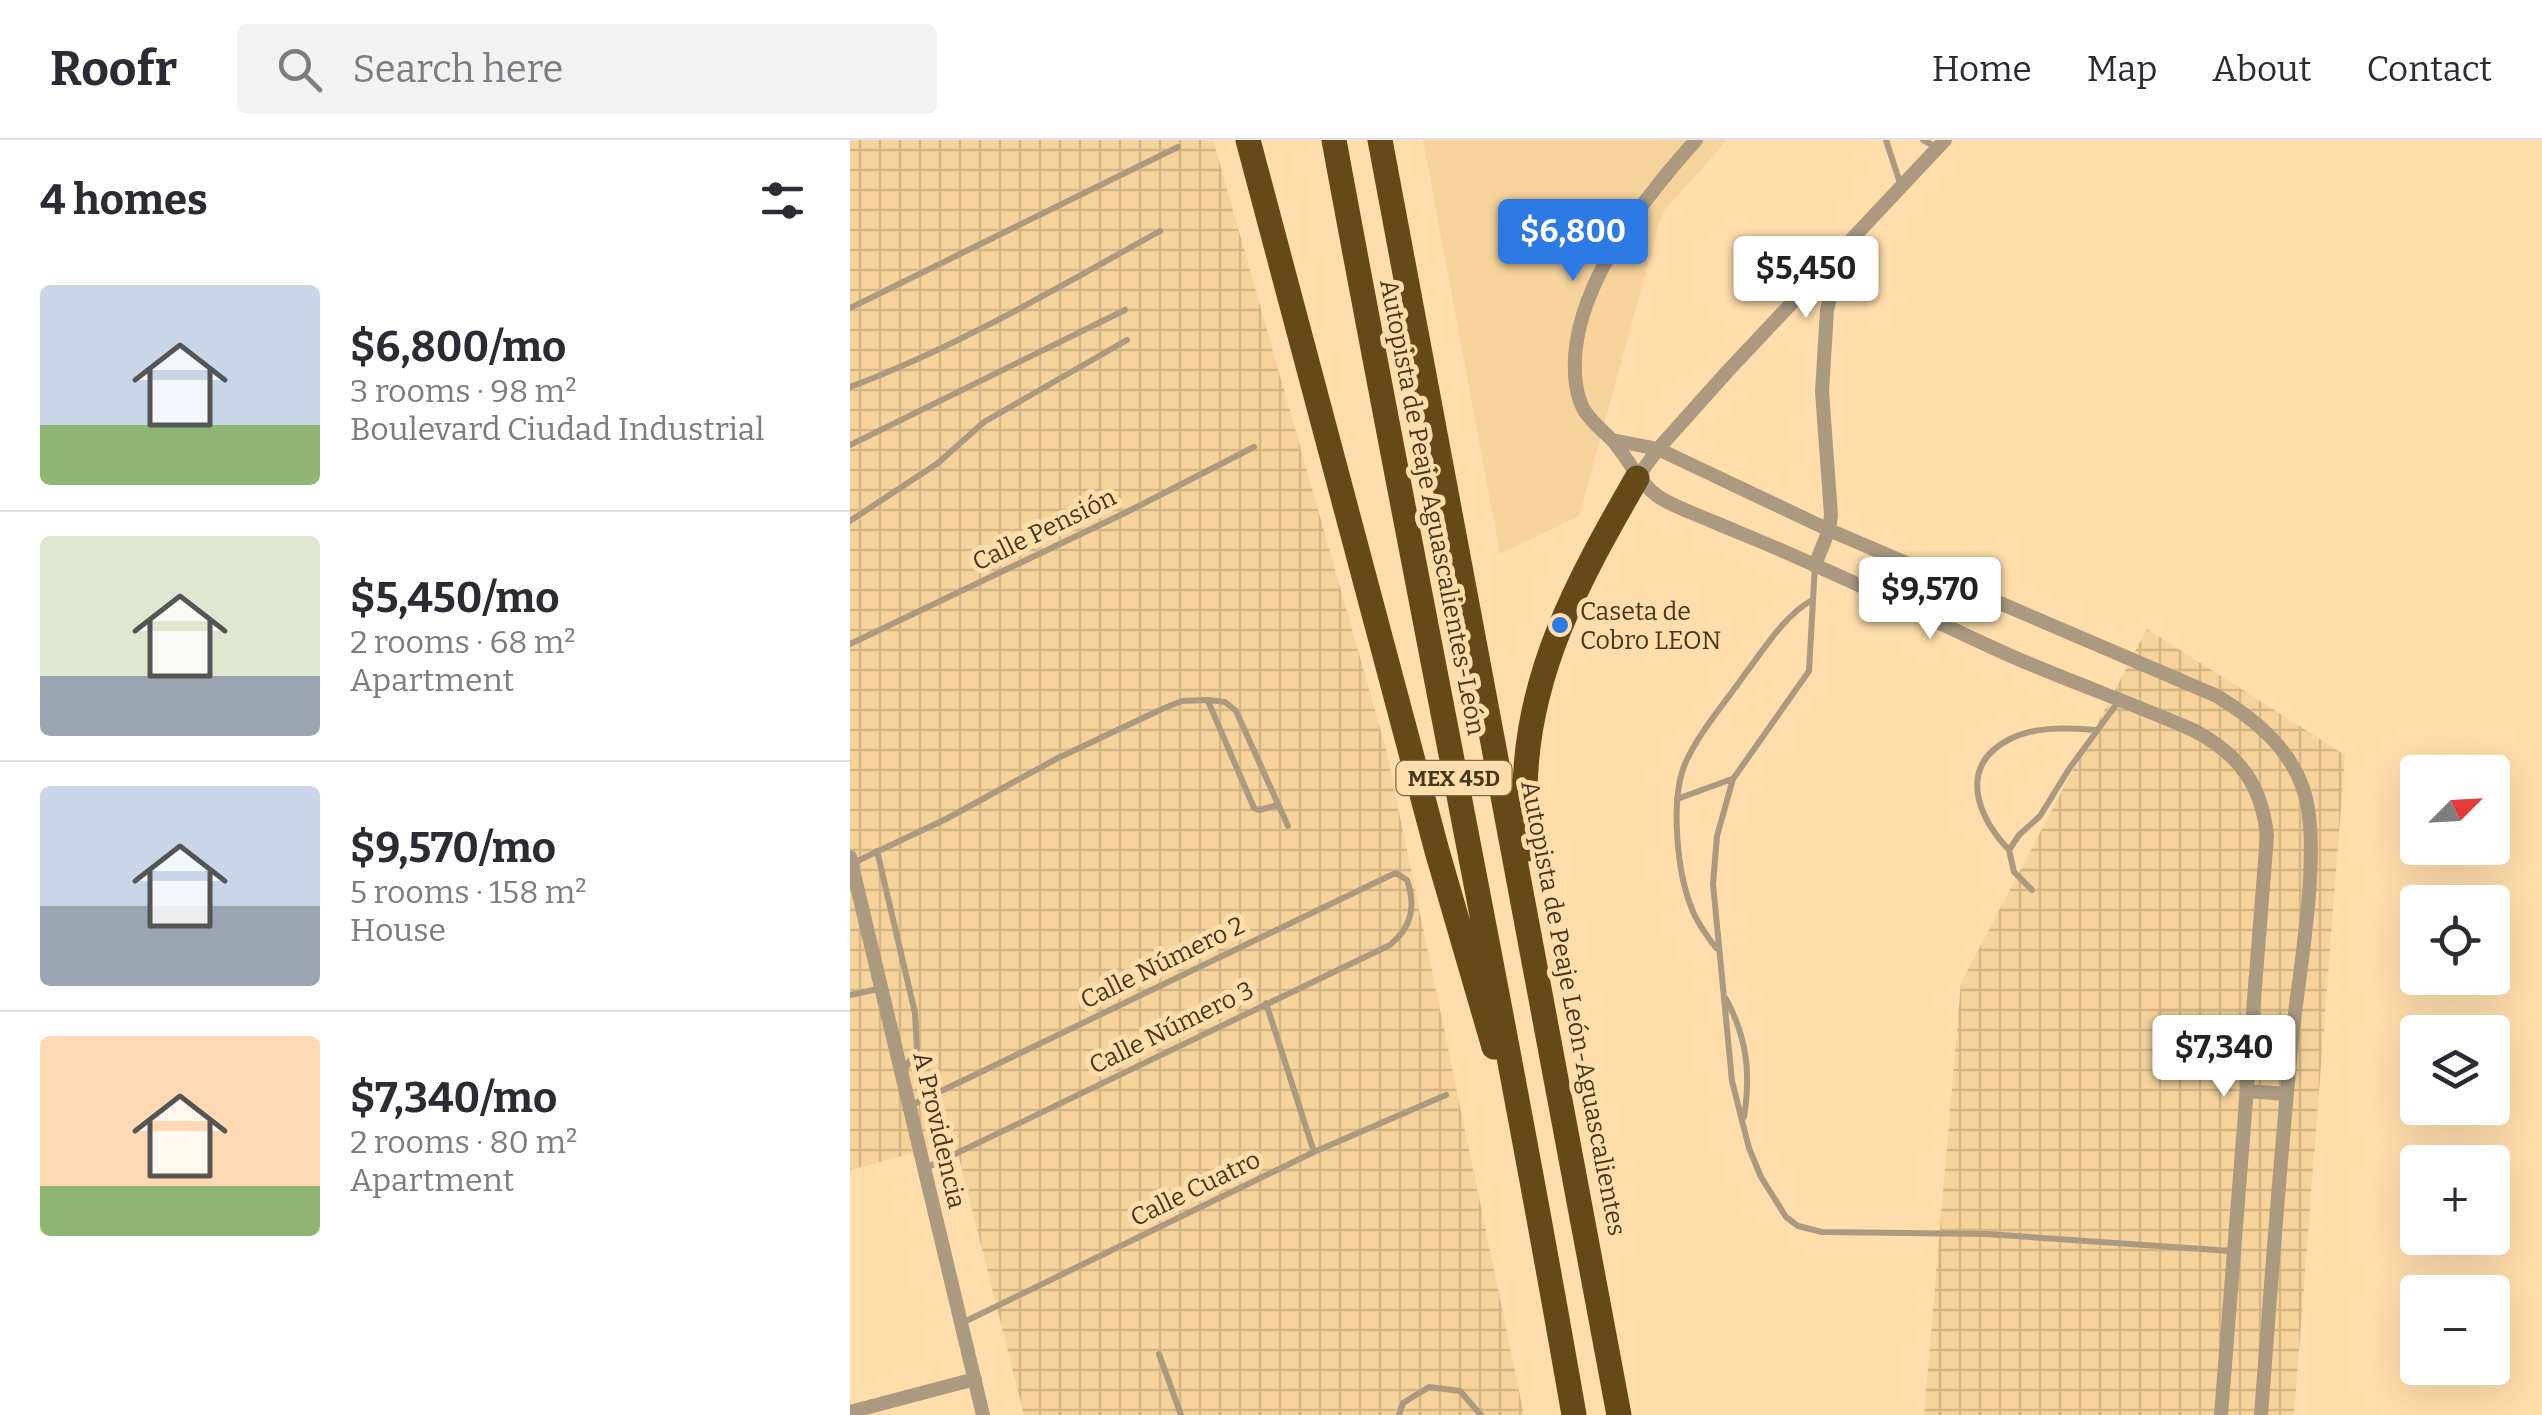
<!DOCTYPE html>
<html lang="en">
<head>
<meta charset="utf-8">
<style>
	:root { --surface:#fff; --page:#f2f2f3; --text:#2b2b33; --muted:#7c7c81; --line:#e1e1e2; --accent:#2d7ae5 }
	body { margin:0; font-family:Bitter,serif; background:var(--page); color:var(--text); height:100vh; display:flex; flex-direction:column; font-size:38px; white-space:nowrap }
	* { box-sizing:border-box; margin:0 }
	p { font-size:32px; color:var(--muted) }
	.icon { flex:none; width:55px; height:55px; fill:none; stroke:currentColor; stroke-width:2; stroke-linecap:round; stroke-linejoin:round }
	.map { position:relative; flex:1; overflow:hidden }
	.side { display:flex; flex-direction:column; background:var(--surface); width:850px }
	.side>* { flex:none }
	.needle { width:65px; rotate:66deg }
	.tools { position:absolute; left:1550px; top:615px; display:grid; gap:20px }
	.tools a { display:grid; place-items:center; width:110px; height:110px; border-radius:10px; background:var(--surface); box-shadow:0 10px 40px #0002; font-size:50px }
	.price { position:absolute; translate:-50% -85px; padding:0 22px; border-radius:10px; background:#fff; color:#222; font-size:32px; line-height:65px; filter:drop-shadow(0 2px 5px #0008) }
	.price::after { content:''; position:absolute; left:50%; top:60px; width:30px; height:22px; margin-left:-15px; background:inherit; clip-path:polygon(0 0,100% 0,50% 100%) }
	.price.current { background:var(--accent); color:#fff }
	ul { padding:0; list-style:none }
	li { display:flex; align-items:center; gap:30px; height:250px; padding:0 40px }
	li+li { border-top:2px solid var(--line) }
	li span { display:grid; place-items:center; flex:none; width:280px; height:200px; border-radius:10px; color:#555 }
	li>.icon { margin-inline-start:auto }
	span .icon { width:120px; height:120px; fill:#fffc; stroke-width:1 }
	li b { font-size:42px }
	h2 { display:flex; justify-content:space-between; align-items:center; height:120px; padding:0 40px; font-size:42px }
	header { display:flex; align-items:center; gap:60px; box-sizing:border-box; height:140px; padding:0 50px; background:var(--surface); border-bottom:2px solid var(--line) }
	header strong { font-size:48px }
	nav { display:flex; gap:55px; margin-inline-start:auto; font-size:35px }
	.search { width:700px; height:90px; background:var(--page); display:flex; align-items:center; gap:25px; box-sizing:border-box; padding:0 35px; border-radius:10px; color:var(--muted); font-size:38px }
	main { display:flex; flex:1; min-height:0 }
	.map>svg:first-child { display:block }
	.built { fill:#f6d39b }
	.industrial { fill:url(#industrial-grid) }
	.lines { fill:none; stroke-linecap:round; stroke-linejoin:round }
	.lane { stroke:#ab9a80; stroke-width:6 }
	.street { stroke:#ab9a80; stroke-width:14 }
	.highway { stroke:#654919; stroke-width:25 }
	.poi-dot { fill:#2d7ae5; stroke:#ffdeac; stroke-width:4 }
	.labels { text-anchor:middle; stroke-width:10; stroke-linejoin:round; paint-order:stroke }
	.shield { fill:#ffdeac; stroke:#7f6948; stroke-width:2.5 }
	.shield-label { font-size:22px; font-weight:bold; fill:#48371d }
	.street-label { font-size:25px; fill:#48371d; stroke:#ffdeac }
	.poi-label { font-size:25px; fill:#48371d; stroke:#ffdeac; text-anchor:start }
</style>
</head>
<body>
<header>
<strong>Roofr</strong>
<div class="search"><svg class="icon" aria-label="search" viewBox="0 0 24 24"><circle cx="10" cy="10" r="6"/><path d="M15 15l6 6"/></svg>Search here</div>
<nav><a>Home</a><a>Map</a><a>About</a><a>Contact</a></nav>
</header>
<main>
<section class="side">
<h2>4 homes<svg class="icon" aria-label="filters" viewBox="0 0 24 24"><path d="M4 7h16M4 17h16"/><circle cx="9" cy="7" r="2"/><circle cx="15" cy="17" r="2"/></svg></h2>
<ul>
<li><span style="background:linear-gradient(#c9d6e8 70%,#8fb573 0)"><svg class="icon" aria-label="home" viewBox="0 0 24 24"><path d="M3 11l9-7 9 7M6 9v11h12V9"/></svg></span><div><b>$6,800/mo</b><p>3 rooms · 98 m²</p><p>Boulevard Ciudad Industrial</p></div></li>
<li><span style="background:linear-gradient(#dfe7d0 70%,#9aa5b1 0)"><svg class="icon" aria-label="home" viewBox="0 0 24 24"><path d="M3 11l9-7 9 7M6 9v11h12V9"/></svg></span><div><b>$5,450/mo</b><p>2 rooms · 68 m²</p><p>Apartment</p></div></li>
<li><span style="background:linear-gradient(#c9d6e8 60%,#9aa5b1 0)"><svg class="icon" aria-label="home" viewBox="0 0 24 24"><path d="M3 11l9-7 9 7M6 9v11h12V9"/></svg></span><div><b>$9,570/mo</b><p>5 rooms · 158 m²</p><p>House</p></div></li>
<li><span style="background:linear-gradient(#ffd9b3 75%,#8fb573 0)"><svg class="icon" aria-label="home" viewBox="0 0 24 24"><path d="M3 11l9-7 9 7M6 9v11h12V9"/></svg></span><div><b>$7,340/mo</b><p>2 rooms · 80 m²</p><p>Apartment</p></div></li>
</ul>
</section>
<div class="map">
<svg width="1692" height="1275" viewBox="0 0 1692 1275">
	<defs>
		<pattern id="industrial-grid" width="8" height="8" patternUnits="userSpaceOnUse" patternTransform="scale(2.5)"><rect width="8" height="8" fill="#f6d39b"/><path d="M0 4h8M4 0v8" fill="none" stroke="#d4b685"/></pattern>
	</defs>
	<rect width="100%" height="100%" fill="#ffdeac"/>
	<path class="built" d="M573 0H877L812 73 729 376 650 414Z"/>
	<path class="industrial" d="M0 0H363L536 609 674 1275H174L105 1002 0 1030Z
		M1297 489 1495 615 1444 1275H1074L1111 843Z"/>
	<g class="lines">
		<path class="lane" d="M1036 0 1051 46
			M1073 0 1086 7
			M0 168 328 7
			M0 247C109 206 209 147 310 91
			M0 305 275 170
			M0 381 88 323 134 282 277 200
			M965 425 959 531 883 639 867 696 863 744 882 941 899 1008 911 1037 936 1077 948 1086 972 1092 1137 1094 1381 1111
			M0 504 277 372 404 307
			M358 561 404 668 409 670 428 665
			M827 659 882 639
			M1159 710C1127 676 1107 626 1160 599 1185 586 1217 588 1245 590
			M27 711 65 873 67 910 54 930
			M3 723 96 679 208 618 312 569 332 561 358 560 375 562 386 571 438 686
			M1182 750 1164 732 1159 710 1169 695 1190 676 1219 629 1268 562
			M866 808C857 796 847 783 842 769 827 733 820 660 835 624 849 592 875 563 895 534 915 508 933 477 962 460
			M0 855 32 848
			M876 859C897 898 901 933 894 977
			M416 863 464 1012
			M62 965 539 736 546 733 557 740C566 766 562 787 540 805L76 1028
			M114 1182 464 1012 596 955
			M309 1214 331 1275
			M549 1275 553 1263 579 1247 610 1251 631 1275"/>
		<path class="street" d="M846 0C792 60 714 157 726 244 730 274 742 280 761 299 779 318 787 342 809 357 826 368 846 374 864 382 897 396 930 409 962 424 1029 453 1094 486 1161 516 1221 542 1284 564 1343 590 1389 614 1412 645 1417 696L1371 1275
			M762 300 808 309 979 390 1367 556C1406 580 1442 609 1455 655 1471 713 1450 827 1443 889 1430 1018 1421 1146 1411 1275
			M787 338 808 309 876 233 1095 0
			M965 425 979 390 981 375 972 251 977 170 991 114
			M0 717 133 1275
			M1397 951 1437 954
			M0 1272 125 1239"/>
		<path class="highway" d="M398 0 587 711 644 907
			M484 0C562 426 650 849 724 1275
			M530 0 769 1275
			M677 709C674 692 675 673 675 655 675 535 729 439 787 338"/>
	</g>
	<circle class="poi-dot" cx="710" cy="485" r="10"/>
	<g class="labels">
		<rect class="shield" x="546.5" y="621" width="115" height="34" rx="8"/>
		<g class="shield-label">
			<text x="604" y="646">MEX 45D</text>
		</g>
		<g class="street-label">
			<text transform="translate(583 367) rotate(79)" y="9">Autopista de Peaje Aguascalientes-León</text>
			<text transform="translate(194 389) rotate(-26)" y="9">Calle Pensión</text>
			<text transform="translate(312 822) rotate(-26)" y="9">Calle Número 2</text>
			<text transform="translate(724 868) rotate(79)" y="9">Autopista de Peaje León-Aguascalientes</text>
			<text transform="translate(321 887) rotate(-26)" y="9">Calle Número 3</text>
			<text transform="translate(90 990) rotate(77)" y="9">A Providencia</text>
			<text transform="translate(345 1048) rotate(-26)" y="9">Calle Cuatro</text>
		</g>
		<g class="poi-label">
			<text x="730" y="480">Caseta de<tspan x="730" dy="29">Cobro LEON</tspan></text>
		</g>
	</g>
</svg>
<div class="tools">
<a><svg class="needle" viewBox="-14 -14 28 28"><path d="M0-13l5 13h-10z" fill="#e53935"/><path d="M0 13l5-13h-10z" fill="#7c7c81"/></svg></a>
<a><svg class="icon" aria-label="locate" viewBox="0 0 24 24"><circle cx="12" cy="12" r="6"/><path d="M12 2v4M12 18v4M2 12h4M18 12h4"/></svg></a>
<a><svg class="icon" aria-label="layers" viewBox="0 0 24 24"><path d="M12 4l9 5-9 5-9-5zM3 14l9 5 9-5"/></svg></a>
<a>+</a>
<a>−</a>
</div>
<b class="price current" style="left:723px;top:144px">$6,800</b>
<b class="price" style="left:956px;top:181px">$5,450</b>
<b class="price" style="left:1080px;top:502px">$9,570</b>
<b class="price" style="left:1374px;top:960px">$7,340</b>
</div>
</main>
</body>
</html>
